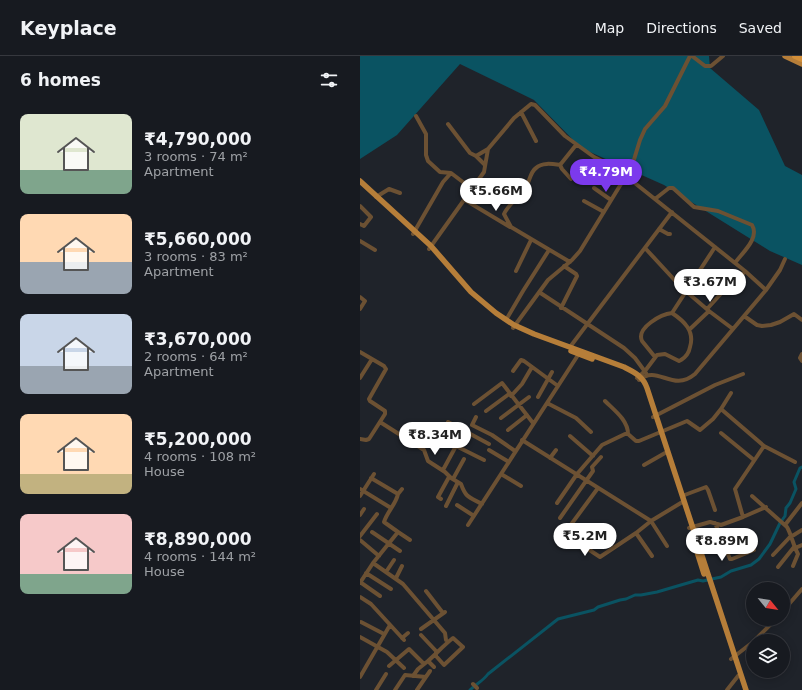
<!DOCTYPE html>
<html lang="en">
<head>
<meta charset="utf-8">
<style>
	:root { --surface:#171a20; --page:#24272d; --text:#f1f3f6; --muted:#9ea1a5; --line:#36383e; --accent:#7c3aed }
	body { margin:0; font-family:"DejaVu Sans",sans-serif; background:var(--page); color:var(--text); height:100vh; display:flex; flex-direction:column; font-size:15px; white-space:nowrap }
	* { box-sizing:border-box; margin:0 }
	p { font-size:13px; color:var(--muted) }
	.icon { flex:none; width:22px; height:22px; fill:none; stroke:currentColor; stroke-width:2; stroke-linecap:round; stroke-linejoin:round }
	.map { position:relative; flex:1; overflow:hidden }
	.panel { display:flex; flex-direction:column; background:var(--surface); width:360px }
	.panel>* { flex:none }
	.needle { width:26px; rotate:120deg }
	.tools { position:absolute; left:386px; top:526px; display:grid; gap:8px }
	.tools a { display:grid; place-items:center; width:44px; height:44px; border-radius:50%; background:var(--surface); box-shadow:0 2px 10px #0003,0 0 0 1px var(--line); font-size:20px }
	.price { position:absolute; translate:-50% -34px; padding:0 9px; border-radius:14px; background:#fff; color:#222; font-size:13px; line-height:26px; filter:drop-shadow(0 1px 2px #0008) }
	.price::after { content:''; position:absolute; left:50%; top:24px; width:12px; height:9px; margin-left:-6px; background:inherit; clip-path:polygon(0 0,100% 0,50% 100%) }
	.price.on { background:var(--accent); color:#fff }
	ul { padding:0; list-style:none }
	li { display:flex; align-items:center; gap:12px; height:100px; padding:0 20px }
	li span { display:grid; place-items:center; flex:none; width:112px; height:80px; border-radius:8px; color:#555 }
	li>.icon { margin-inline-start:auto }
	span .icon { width:48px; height:48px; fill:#fffc; stroke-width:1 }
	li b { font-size:17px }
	h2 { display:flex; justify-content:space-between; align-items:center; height:48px; padding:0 20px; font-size:17px }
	header { display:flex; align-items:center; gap:24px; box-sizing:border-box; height:56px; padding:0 20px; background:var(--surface); border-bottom:1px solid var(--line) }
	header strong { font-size:19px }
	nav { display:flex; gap:22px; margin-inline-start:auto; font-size:14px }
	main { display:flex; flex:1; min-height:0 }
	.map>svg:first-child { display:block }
	.water { fill:#0a5362 }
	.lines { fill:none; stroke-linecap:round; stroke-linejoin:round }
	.canal { stroke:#0a5362; stroke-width:3 }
	.minor { stroke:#6c5133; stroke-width:4 }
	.major { stroke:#b67e39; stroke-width:5.5 }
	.highway { stroke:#d38f39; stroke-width:6 }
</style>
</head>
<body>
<header>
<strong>Keyplace</strong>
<nav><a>Map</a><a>Directions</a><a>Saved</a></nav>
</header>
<main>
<section class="panel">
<h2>6 homes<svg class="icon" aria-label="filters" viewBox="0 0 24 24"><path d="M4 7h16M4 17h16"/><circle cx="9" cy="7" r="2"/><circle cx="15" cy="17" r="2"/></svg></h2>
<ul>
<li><span style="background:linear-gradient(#dfe7d0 70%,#7fa58c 0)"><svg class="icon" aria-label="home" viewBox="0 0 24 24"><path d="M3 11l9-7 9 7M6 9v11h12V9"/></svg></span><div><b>₹4,790,000</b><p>3 rooms · 74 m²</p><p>Apartment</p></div></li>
<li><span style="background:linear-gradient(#ffd9b3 60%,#9aa5b1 0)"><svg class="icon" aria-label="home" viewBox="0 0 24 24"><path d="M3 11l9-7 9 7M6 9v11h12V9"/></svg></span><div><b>₹5,660,000</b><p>3 rooms · 83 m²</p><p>Apartment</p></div></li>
<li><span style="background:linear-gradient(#c9d6e8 65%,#9aa5b1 0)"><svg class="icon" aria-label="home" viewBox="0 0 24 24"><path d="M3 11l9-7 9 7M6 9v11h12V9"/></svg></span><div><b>₹3,670,000</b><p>2 rooms · 64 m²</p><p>Apartment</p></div></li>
<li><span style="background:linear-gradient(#ffd9b3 75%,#c2b280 0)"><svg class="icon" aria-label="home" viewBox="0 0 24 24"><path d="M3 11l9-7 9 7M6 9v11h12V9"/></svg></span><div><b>₹5,200,000</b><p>4 rooms · 108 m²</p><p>House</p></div></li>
<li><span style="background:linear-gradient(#f6c9c9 75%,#7fa58c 0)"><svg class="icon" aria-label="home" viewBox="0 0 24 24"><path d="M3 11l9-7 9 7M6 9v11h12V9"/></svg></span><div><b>₹8,890,000</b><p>4 rooms · 144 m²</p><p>House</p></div></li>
</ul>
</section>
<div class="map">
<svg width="442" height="634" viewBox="0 0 442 634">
	<rect width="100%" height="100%" fill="#1f232a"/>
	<path class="water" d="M0 0H349L350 12 399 54 425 110 442 119V209L410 195 304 129 221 92 174 44 100 8 37 79 0 103Z"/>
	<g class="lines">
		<path class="canal" d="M110 634C116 628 123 625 128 618L198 563 234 554 238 551 260 544 266 543 275 539H281L297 536 338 524 343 525 361 521 371 515 391 509 399 503 410 488 420 467 425 460 426 452 430 447 436 433 434 426 440 412 442 411"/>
		<path class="minor" d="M332 0 345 10H351L363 0
			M161 56 176 85
			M56 60 66 78V99L68 105 80 116 91 117 112 133
			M88 68 110 97 116 100 128 93
			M116 100 125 109
			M200 109C193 108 182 106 176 112 170 116 170 125 166 131 160 141 149 147 144 158L151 171 210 206
			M266 120 385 215 406 234 335 318C312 337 298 308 279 324
			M211 123 202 113 200 109 216 89
			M234 132 251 144
			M16 141 29 133 40 137
			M295 143 309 132H313L334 151 358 155 392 169C400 182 382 197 375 207
			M105 144 150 171
			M224 145 244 156
			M0 150 11 161 4 170 0 168
			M299 173 308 178H310
			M53 178 83 126 91 117
			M0 185 15 194
			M285 192 321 231 349 255
			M69 193 124 116 128 93 154 62 171 48 175 49 205 80 234 101 246 107 272 110
			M156 215 171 184
			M406 234 420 214 425 203
			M179 236 264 292 275 302 286 317
			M0 241 5 245 0 253
			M201 252 217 220 216 218 204 210
			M347 253 369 229 373 230 385 215
			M384 260 397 269 402 270 411 269 420 266 434 258 442 264
			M146 264 163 235 189 194
			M153 272 188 224 212 204 220 195 272 110 280 84 285 73 305 50 330 0
			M330 273 349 255 373 273
			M210 291 312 156
			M0 296 24 310 26 313 9 343 10 345 25 355V358L9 383 6 384 0 383
			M442 298 440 302 442 305
			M295 301 282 285C276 272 301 258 312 257
			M153 315 161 304 164 305 198 330
			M0 322 12 303
			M277 322 285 315 297 299 305 298 319 305 321 304C326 301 329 297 330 291 335 275 324 265 312 257L355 191
			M151 340 162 328 172 311
			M178 341 192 316
			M245 345C254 354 268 364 268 378
			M187 347 216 362 231 376
			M114 348 142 327 173 367
			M361 353 371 337
			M126 355 149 338
			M116 361 112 369 132 379 155 395
			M293 361 355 329 383 318
			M141 362 169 341
			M20 366 64 394 68 405 85 416 91 422 101 428C106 442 109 441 122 448
			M88 366 129 388
			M148 374 167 359
			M361 377 394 404
			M210 380 233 400
			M162 384 291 465 324 445
			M96 390 103 374
			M404 390 435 406
			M129 394 149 406
			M190 402 196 394
			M284 409 305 397
			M83 414 96 390 124 404
			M141 418 161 430
			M93 423 104 403
			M238 432 207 474V479L240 501 276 477 291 465 307 490
			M0 433 31 452
			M38 438 42 433
			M0 440 14 418
			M322 440 346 431 348 434 355 454
			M392 440 427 471C432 480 433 489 438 498L433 510
			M81 443 78 441 89 421
			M197 447 217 418 242 389 265 378H268L276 385H279L327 365 340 374 353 363 361 353 404 390 375 433 383 461 361 469 350 466 329 472
			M97 449 114 460
			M86 450 98 426
			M0 459 4 453
			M383 461 406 451
			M200 462 233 415 232 411 241 401
			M355 467 370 503H372L394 494
			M108 469 220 296
			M425 469 442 447
			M12 476 40 495
			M38 476 50 484
			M276 477 292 500
			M0 480 17 458
			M0 484 19 500
			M364 489 391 478
			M435 492 442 489
			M413 499 429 482 442 474
			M13 507 43 528 85 577 86 584
			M418 511 434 491
			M26 516 34 504
			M6 517 31 533
			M36 522 42 510
			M0 526 20 540
			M0 527 13 507 38 476 24 466C27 456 36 448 38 438L11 422
			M66 535 83 557
			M0 541 11 548 44 584
			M423 555 442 533
			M1 566 24 578
			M61 573 85 556
			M61 579 76 595V600L84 609 103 591 93 582C84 589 77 597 68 605
			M0 581 27 596 44 612
			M42 582 48 577
			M394 585 416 563
			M371 603 393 586
			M29 610 49 593 64 608
			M53 620 58 613 68 605 74 611
			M0 621 30 569
			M113 628 117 632
			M16 634 26 618
			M35 634 45 619 66 621
			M57 634 70 615
			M367 634 378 620 381 619"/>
		<path class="major" d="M425 0 442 8
			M0 125 71 190 111 236 136 257 154 269 174 278 264 311C274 316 283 320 287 332L386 634
			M211 295 232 303
			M332 480 344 518"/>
		<path class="highway" d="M435 0 442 3"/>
	</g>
</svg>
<div class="tools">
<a><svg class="needle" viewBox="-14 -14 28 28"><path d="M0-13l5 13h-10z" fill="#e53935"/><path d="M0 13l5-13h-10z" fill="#9ea1a5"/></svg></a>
<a><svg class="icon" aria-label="layers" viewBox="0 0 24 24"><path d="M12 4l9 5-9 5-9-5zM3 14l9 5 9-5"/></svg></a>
</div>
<b class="price on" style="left:246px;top:137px">₹4.79M</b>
<b class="price" style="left:136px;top:156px">₹5.66M</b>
<b class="price" style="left:350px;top:247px">₹3.67M</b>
<b class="price" style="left:75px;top:400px">₹8.34M</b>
<b class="price" style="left:225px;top:501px">₹5.2M</b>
<b class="price" style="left:362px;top:506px">₹8.89M</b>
</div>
</main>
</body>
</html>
